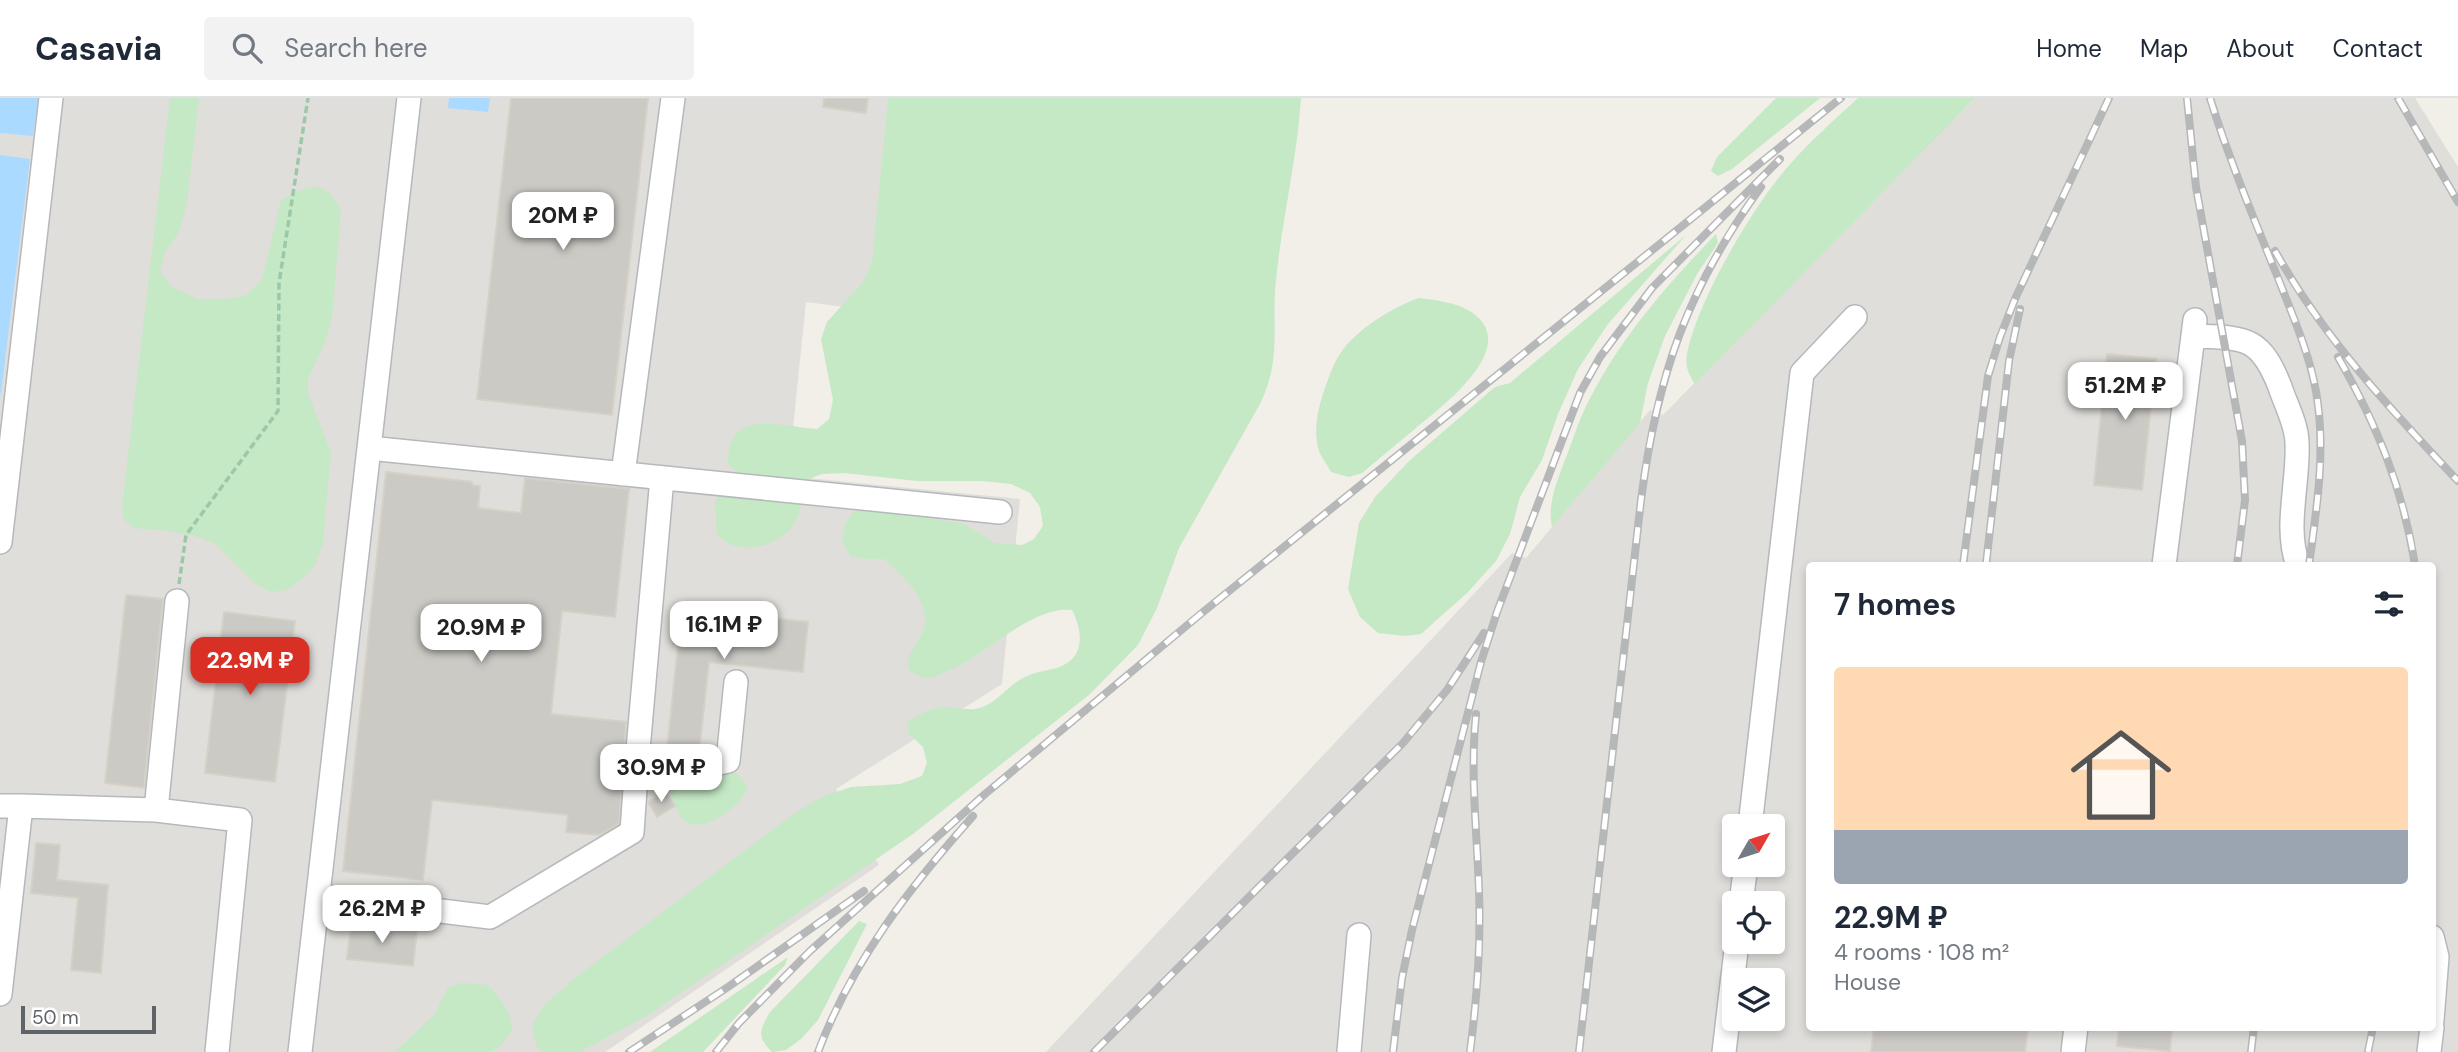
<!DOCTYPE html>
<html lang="en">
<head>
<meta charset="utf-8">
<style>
	:root { --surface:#fff; --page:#f2f2f3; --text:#1f2937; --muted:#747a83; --line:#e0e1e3; --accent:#d93025 }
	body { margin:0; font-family:"DM Sans",sans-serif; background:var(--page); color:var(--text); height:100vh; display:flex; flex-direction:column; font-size:26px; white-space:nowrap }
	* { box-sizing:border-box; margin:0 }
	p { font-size:23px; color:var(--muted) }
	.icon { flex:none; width:38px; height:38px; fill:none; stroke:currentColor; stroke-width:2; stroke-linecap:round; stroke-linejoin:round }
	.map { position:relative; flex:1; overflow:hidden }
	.panel { position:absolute; left:1806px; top:464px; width:630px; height:469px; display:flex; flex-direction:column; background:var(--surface); border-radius:7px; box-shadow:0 4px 10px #0003 }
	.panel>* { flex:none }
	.needle { width:46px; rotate:51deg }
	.controls { position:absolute; left:1722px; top:716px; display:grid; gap:14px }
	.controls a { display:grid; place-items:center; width:63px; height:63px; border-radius:7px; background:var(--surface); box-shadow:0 4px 10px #0003; font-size:35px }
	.scale { position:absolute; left:21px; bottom:18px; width:135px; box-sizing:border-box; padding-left:7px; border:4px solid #5f6368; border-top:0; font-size:19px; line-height:24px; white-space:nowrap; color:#5f6368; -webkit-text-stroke:5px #fff; paint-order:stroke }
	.price { position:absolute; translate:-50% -60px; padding:0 16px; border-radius:14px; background:#fff; color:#222; font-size:23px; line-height:46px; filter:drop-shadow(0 2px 4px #0008) }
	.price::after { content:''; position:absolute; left:50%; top:42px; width:21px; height:16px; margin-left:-10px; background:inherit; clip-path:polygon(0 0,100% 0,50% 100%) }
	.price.on { background:var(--accent); color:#fff }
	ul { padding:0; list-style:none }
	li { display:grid; align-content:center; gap:14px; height:371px; padding:0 28px }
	li span { display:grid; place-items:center; height:217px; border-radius:7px; color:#555 }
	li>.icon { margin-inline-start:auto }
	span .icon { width:126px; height:126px; fill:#fffc; stroke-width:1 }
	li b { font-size:30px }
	h2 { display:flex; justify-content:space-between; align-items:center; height:84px; padding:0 28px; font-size:30px }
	header { display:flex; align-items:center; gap:42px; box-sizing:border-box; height:98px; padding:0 35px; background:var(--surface); border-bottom:2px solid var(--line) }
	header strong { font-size:33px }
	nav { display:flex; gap:38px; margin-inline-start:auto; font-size:24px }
	.search { width:490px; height:63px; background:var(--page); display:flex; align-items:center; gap:18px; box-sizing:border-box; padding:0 24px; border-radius:7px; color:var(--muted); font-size:26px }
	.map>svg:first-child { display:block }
	.industrial { fill:#e0deda; fill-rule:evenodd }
	.green { fill:#c5e8c5 }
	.water { fill:#aadaff }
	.building { fill:#cccac5; stroke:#d6d1c6; stroke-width:2 }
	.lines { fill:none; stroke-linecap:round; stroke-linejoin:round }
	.minor-casing { stroke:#b5b8bc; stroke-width:26 }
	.path { stroke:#9cc7a9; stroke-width:3.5; stroke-dasharray:7 3.5; stroke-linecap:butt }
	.minor { stroke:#fff; stroke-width:23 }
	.rail-casing { stroke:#b6b7b8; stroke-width:8 }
	.rail { stroke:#fff; stroke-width:5; stroke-dasharray:16; stroke-linecap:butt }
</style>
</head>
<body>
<header>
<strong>Casavia</strong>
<div class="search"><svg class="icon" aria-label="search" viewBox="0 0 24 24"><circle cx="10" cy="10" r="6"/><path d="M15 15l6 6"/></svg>Search here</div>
<nav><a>Home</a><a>Map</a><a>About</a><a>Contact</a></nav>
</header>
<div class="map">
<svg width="2458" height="954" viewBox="0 0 2458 954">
	<rect width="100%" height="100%" fill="#f1efe8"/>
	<path class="industrial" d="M0 0H888L868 212 806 204 788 378 1020 401 1002 586 836 691 879 767 605 954H0Z
		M1975 0H2415L2458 69V954H1046L1512 455 1526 460 1650 312 1663 317ZM1810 467H2432V929H1810ZM1734 728H1773V766H1734ZM1734 805H1773V844H1734ZM1734 882H1773V920H1734Z"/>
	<path class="green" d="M170 0H199L187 104 179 134 165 154 160 174 173 190 198 201H227L246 197 262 182 281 102C309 86 325 79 341 113L332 220 325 245 308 281V295L331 355 323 444 315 468 299 484 286 492 271 494 255 486 215 446 198 439 170 433 133 430 124 422 122 408Z
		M888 0H1301C1297 62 1282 121 1276 182 1271 230 1282 258 1261 304L1179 450 1157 510 1138 547 1090 596 913 736 650 916 580 954H544L536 948 532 928 543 908 575 880 792 717 822 699 851 689 900 686 922 678 927 665 923 649 909 636 907 624C920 616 933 608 948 609 957 610 966 612 975 611 997 607 1006 588 1025 579 1036 573 1050 573 1062 568 1086 557 1082 531 1072 512 1030 507 985 560 945 574 939 577 931 581 924 580 919 579 914 575 909 572 905 554 917 548 923 533 934 505 902 477 884 461H865L851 458 842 444 845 426 853 414 872 410 964 426 995 445 1022 447 1034 441 1043 428 1040 409 1030 395 1011 386 982 383H917L844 375 822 376 796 386 741 378 728 366C727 308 782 329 817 331L829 321 833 302 821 241 827 224 863 184 872 164Z
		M1776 0H1820L1732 71 1718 78 1711 73 1717 59Z
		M1858 0H1975L1695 286C1688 276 1685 267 1687 256 1697 204 1751 112 1785 72 1807 46 1833 23 1858 0Z
		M1716 136 1718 145 1697 176 1665 238 1648 285 1640 325 1552 429C1547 406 1557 384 1565 362 1571 347 1576 331 1582 317 1614 247 1663 191 1716 136Z
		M1686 137 1608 226 1578 271 1558 316 1542 362 1520 399 1510 436 1496 463 1467 495 1421 536 1405 538 1378 535 1360 519 1348 491 1359 425 1375 399 1409 363 1495 289 1510 285Z
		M1419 200C1435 202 1452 204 1466 211 1528 244 1443 308 1416 330 1398 345 1380 360 1362 375L1349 379 1331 374C1327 366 1320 358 1318 350 1314 331 1317 314 1323 296 1328 282 1332 268 1340 256 1355 232 1393 209 1419 200Z
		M720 396 795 400 801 405C799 444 743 464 717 437L715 403Z
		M725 673 736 675 748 689C741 708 704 737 684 723 678 718 672 695 668 687L675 677Z
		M859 823 867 826 818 922 801 941 786 952 772 954C756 938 760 932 770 914Z
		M788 859 785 867 703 954H650Z
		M461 885 488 887C502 901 511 914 512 934L499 949 490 954H395L434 917 448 890Z"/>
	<path class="water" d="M0 0H38L33 38 0 35Z
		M449 0H490L488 14 448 10Z
		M0 57 30 61 1 295H0Z"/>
	<path class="building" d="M511 0H648L612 317 477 301Z
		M824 0H868L866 15 823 9Z
		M2107 256 2156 261 2142 392 2094 387Z
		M386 374 472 384V387L480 388 478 410 521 415 525 380 629 391 615 519 562 513 551 616 626 624 619 726 599 737 566 734 568 717 432 702 423 782 343 773Z
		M126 497 163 501 144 690 105 685Z
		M677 510 808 524 803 574 709 564 699 655 695 656 667 652 678 547 673 546Z
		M224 514 295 523 275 684 205 675Z
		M665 693 675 708 657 719 648 704Z
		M36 745 60 747 57 782 108 787 101 875 71 872 78 800 31 795Z
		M351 826 417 833 413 868 347 861Z
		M1874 929H2028L2025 954H1871Z
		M2119 929H2172L2170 953 2117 948Z"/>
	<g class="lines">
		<defs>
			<path id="minor" d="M2193 238C2244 240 2260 237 2280 289 2286 307 2297 327 2297 345 2299 385 2284 429 2298 467
				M369 350 1000 414
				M623 376 673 0
				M662 380 637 663 696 670 728 663 736 584
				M0 444 51 0
				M2164 467 2195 222
				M0 708H21
				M156 712 177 503
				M1750 728 1802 275 1855 219
				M318 798 490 819 632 734 637 663
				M1741 805 1746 766
				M2432 839 2437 859 2432 922
				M0 896 21 708 156 712 240 722 217 954
				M300 954 409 0
				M1349 954 1359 837
				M1724 954 1737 844
				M2073 954 2076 929
				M2429 954 2432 929"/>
		</defs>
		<use href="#minor" class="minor-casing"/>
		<path class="path" d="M179 486 186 437 278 313 279 185 308 0"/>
		<use href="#minor" class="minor"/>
		<defs>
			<path id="rail" d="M2187 0 2196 89 2242 343 2245 402 2237 467
				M2210 0C2229 61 2254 121 2278 180 2294 221 2313 263 2318 307 2325 360 2316 415 2309 467
				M2398 0 2458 104
				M2275 153C2323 239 2391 312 2458 383
				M2338 259C2377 327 2403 390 2415 467
				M1963 467 1988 278 2000 239 2015 201 2109 0
				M1986 467 2009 263 2020 211
				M629 954 728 889 864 793
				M716 954 739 925 810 853 985 696 1203 514 1841 0
				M818 954C852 864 909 790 973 718
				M1094 954 1403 645 1447 592 1484 535
				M1393 954 1402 880 1412 832 1481 564 1497 514 1580 295 1600 259 1652 190 1780 61
				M1470 954C1477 901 1481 847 1479 793 1477 734 1470 675 1476 616
				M1579 954 1641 402C1657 278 1687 191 1761 89
				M2251 954 2254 929
				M2368 954 2373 929"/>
		</defs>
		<use href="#rail" class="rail-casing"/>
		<use href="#rail" class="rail"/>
	</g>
</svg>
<div class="controls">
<a><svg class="needle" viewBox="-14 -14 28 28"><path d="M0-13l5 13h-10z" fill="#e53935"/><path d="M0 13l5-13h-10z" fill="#747a83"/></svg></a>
<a><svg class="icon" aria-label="locate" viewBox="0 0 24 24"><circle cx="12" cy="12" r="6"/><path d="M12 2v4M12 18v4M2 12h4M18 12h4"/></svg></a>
<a><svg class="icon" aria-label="layers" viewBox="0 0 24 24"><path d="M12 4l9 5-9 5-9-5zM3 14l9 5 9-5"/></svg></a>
</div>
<div class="scale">50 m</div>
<b class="price" style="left:563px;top:154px">20M ₽</b>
<b class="price" style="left:2125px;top:324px">51.2M ₽</b>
<b class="price" style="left:724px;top:563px">16.1M ₽</b>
<b class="price" style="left:481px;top:566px">20.9M ₽</b>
<b class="price on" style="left:250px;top:599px">22.9M ₽</b>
<b class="price" style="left:661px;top:706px">30.9M ₽</b>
<b class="price" style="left:382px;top:847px">26.2M ₽</b>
<section class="panel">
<h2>7 homes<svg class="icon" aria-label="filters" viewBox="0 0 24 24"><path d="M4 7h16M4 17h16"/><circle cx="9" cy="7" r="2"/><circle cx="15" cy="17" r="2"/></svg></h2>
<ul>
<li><span style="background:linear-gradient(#ffd9b3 75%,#9aa5b1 0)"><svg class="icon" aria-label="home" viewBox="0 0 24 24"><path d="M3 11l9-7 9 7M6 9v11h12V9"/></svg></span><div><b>22.9M ₽</b><p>4 rooms · 108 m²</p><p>House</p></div></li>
</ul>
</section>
</div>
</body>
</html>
